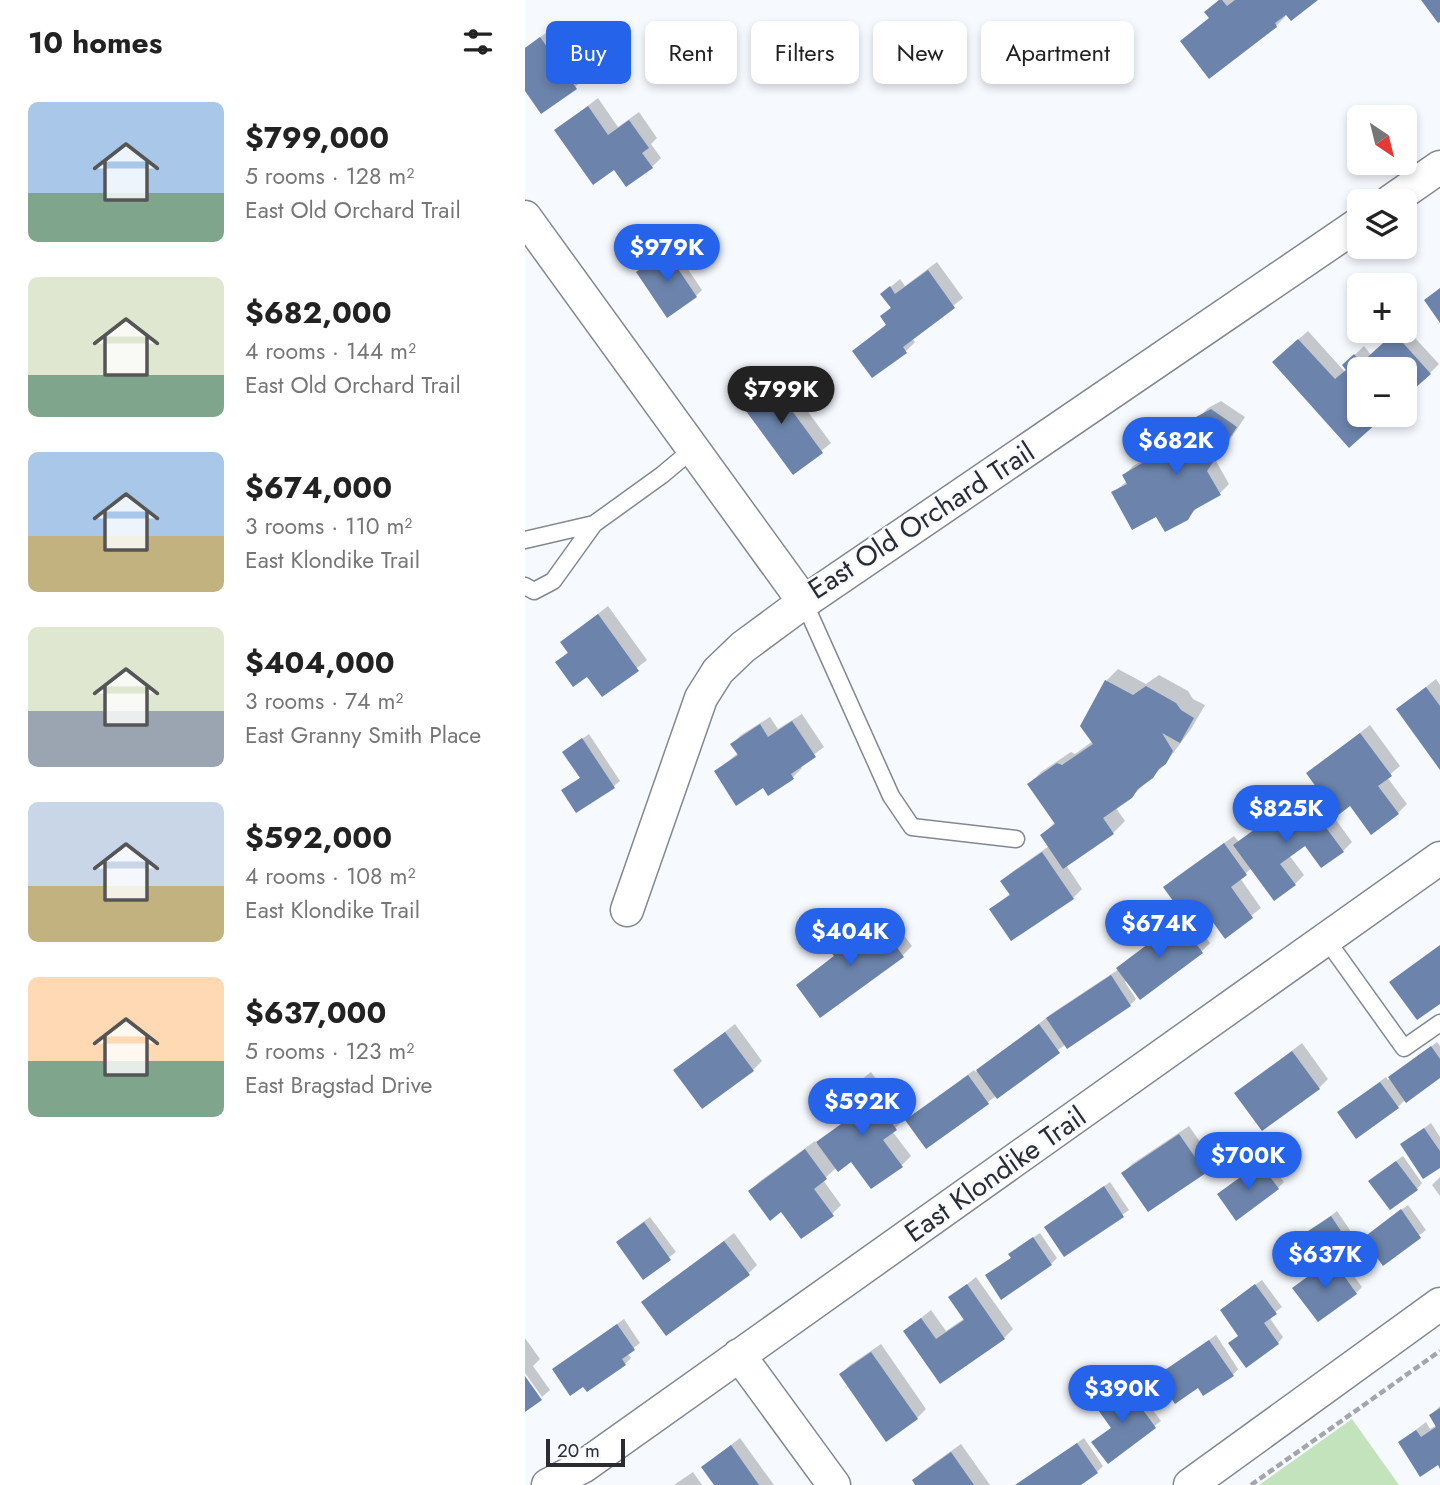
<!DOCTYPE html>
<html lang="en">
<head>
<meta charset="utf-8">
<style>
	:root { --surface:#fff; --page:#f2f2f2; --text:#222; --muted:#767676; --accent:#2563eb }
	body { margin:0; font-family:Jost,sans-serif; background:var(--page); color:var(--text); height:100vh; display:flex; flex-direction:column; font-size:26px; white-space:nowrap }
	* { box-sizing:border-box; margin:0 }
	p { font-size:23px; color:var(--muted) }
	.icon { flex:none; width:38px; height:38px; fill:none; stroke:currentColor; stroke-width:2; stroke-linecap:round; stroke-linejoin:round }
	.map { position:relative; flex:1; overflow:hidden }
	.sheet { display:flex; flex-direction:column; background:var(--surface); width:525px }
	.sheet>* { flex:none }
	.banner { position:absolute; left:21px; top:21px; width:665px; height:63px; display:flex; gap:14px }
	.needle { width:46px; rotate:145deg }
	.buttons { position:absolute; left:822px; top:105px; display:grid; gap:14px }
	.buttons a { display:grid; place-items:center; width:70px; height:70px; border-radius:10px; background:var(--surface); box-shadow:0 4px 10px #0003; font-size:35px }
	.scale { position:absolute; left:21px; bottom:18px; width:79px; box-sizing:border-box; padding-left:7px; border:4px solid #2a2c2f; border-top:0; font-size:19px; line-height:24px; white-space:nowrap; color:#2a2c2f; -webkit-text-stroke:5px #f6f9fe; paint-order:stroke }
	.price { position:absolute; translate:-50% -60px; padding:0 16px; border-radius:24px; background:var(--accent); color:#fff; font-size:23px; line-height:46px; filter:drop-shadow(0 2px 4px #0008) }
	.price::after { content:''; position:absolute; left:50%; top:42px; width:21px; height:16px; margin-left:-10px; background:inherit; clip-path:polygon(0 0,100% 0,50% 100%) }
	.price.current { background:#222; color:#fff }
	ul { padding:0; list-style:none }
	li { display:flex; align-items:center; gap:21px; height:175px; padding:0 28px }
	li span { display:grid; place-items:center; flex:none; width:196px; height:140px; border-radius:10px; color:#555 }
	li>.icon { margin-inline-start:auto }
	span .icon { width:84px; height:84px; fill:#fffc; stroke-width:1 }
	li b { font-size:30px }
	h2 { display:flex; justify-content:space-between; align-items:center; height:84px; padding:0 28px; font-size:30px }
	.chip { padding:0 24px; border-radius:10px; background:var(--surface); box-shadow:0 4px 10px #0003; font-size:24px; line-height:63px }
	.chip.current { background:var(--accent); color:#fff }
	main { display:flex; flex:1; min-height:0 }
	.map>svg:first-child { display:block }
	.green { fill:#c2e3bb }
	.shadow { fill:#0003 }
	.building { fill:#6c84ac }
	.lines { fill:none; stroke-linecap:round; stroke-linejoin:round }
	.lane-casing { stroke:#83878f; stroke-width:19 }
	.street-casing { stroke:#83878f; stroke-width:35 }
	.path { stroke:#a3a6aa; stroke-width:4.5; stroke-dasharray:7 3.5; stroke-linecap:butt }
	.lane { stroke:#fff; stroke-width:16 }
	.street { stroke:#fff; stroke-width:32 }
	.labels { text-anchor:middle; stroke-width:5; stroke-linejoin:round; paint-order:stroke }
	.street-label { font-size:28px; fill:#2a2c2f; stroke:#f6f9fe }
</style>
</head>
<body>
<main>
<section class="sheet">
<h2>10 homes<svg class="icon" aria-label="filters" viewBox="0 0 24 24"><path d="M4 7h16M4 17h16"/><circle cx="9" cy="7" r="2"/><circle cx="15" cy="17" r="2"/></svg></h2>
<ul>
<li><span style="background:linear-gradient(#a9c7e8 65%,#7fa58c 0)"><svg class="icon" aria-label="home" viewBox="0 0 24 24"><path d="M3 11l9-7 9 7M6 9v11h12V9"/></svg></span><div><b>$799,000</b><p>5 rooms · 128 m²</p><p>East Old Orchard Trail</p></div></li>
<li><span style="background:linear-gradient(#dfe7d0 70%,#7fa58c 0)"><svg class="icon" aria-label="home" viewBox="0 0 24 24"><path d="M3 11l9-7 9 7M6 9v11h12V9"/></svg></span><div><b>$682,000</b><p>4 rooms · 144 m²</p><p>East Old Orchard Trail</p></div></li>
<li><span style="background:linear-gradient(#a9c7e8 60%,#c2b280 0)"><svg class="icon" aria-label="home" viewBox="0 0 24 24"><path d="M3 11l9-7 9 7M6 9v11h12V9"/></svg></span><div><b>$674,000</b><p>3 rooms · 110 m²</p><p>East Klondike Trail</p></div></li>
<li><span style="background:linear-gradient(#dfe7d0 60%,#9aa5b1 0)"><svg class="icon" aria-label="home" viewBox="0 0 24 24"><path d="M3 11l9-7 9 7M6 9v11h12V9"/></svg></span><div><b>$404,000</b><p>3 rooms · 74 m²</p><p>East Granny Smith Place</p></div></li>
<li><span style="background:linear-gradient(#c9d6e8 60%,#c2b280 0)"><svg class="icon" aria-label="home" viewBox="0 0 24 24"><path d="M3 11l9-7 9 7M6 9v11h12V9"/></svg></span><div><b>$592,000</b><p>4 rooms · 108 m²</p><p>East Klondike Trail</p></div></li>
<li><span style="background:linear-gradient(#ffd9b3 60%,#7fa58c 0)"><svg class="icon" aria-label="home" viewBox="0 0 24 24"><path d="M3 11l9-7 9 7M6 9v11h12V9"/></svg></span><div><b>$637,000</b><p>5 rooms · 123 m²</p><p>East Bragstad Drive</p></div></li>
</ul>
</section>
<div class="map">
<svg width="915" height="1485" viewBox="0 0 915 1485">
	<rect width="100%" height="100%" fill="#f6f9fe"/>
	<path class="green" d="M827 1419 874 1485H734Z"/>
	<path class="shadow" d="M694 0H790L755 9 760 17 751 26 657 41 686 17 681 12Z
		M21 33 56 82 50 87 0 88V48Z
		M73 98 93 127 114 112 132 138 126 144 136 158 127 167 89 168 31 130Z
		M148 247 177 290 171 296 113 272Z
		M412 262 438 298 387 338 390 342 381 351H329L362 324 357 316 367 306 357 294 375 279 380 286Z
		M880 327 914 364 905 373 880 369H835V415H858L824 445 758 353 783 331 820 372 823 369 819 365 839 346 846 355 873 331H880Z
		M252 370 306 443 269 473 215 400Z
		M696 401 720 417 691 461 704 484 695 493 672 508 662 518 632 514 588 493 602 481 599 475 608 466 644 445 652 450 673 418 683 408Z
		M83 606 122 660 77 695 63 674 32 662 44 651 37 642Z
		M593 669 621 684 634 675 663 691 668 699 680 705 666 729 640 764 606 797 591 808 600 821 588 833 541 865 557 889 548 898 466 909 486 893 477 881 487 872 524 846 517 835 530 822 504 784 516 772 546 752 550 754 568 741 581 681Z
		M911 679 915 685V767L873 709Z
		M277 714 299 747 275 765 277 768 268 777 238 785 191 771 213 753 207 744 216 735 245 717 253 729Z
		M845 725 875 766 862 777 882 804 873 813 826 804 783 773Z
		M64 734 95 781 89 786 39 790 56 777 39 752Z
		M787 787 827 842 818 851 780 843 764 855 779 875 770 884 727 868 715 878 736 908 701 936 678 904 664 914 685 943 676 952 600 982 611 999 605 1005 542 1047 541 1044 463 1102 389 1115 449 1070 451 1072 529 1012 594 969 603 959 661 916 640 888 650 878 709 836 714 842Z
		M360 910 387 946 378 955 273 985 310 955 307 951 317 942Z
		M210 1024 237 1061 228 1070H151Z
		M912 1042 915 1046V1076L881 1099 873 1107H820L861 1077 863 1080Z
		M777 1043 803 1079 794 1088 712 1093Z
		M346 1072 380 1119 367 1131 386 1156 377 1165 346 1187 327 1160 311 1168 298 1180 316 1205 307 1214 257 1210 225 1191 234 1182 290 1141 292 1144 324 1118 311 1100Z
		M906 1123 915 1137V1166L877 1144Z
		M664 1126 689 1162 680 1171 598 1173 607 1164Z
		M878 1156 897 1183 892 1189 852 1175Z
		M741 1158 759 1182 753 1188 700 1189Z
		M915 1177V1196L907 1185Z
		M585 1182 604 1210 540 1255 521 1227Z
		M883 1205 901 1230 858 1263 846 1232Z
		M812 1211 827 1233 798 1255 783 1233Z
		M125 1217 151 1252 118 1277 99 1236Z
		M209 1233 232 1265 223 1274 119 1302Z
		M515 1233 532 1258 526 1264 462 1276 487 1257 491 1249Z
		M813 1255 837 1287 831 1293 776 1282Z
		M451 1277 488 1329 479 1338 416 1381 380 1331 406 1310 421 1331 440 1318 425 1298Z
		M737 1280 757 1307 744 1317 758 1337 753 1343 714 1335 703 1304Z
		M99 1319 115 1343 102 1353 106 1358 100 1364 29 1369Z
		M691 1335 713 1369 708 1375 674 1386 633 1376Z
		M0 1338 15 1359 8 1366 25 1390 17 1397 0 1373Z
		M356 1344 401 1409 392 1418 316 1374 325 1365Z
		M606 1381 636 1421 583 1462 569 1442 587 1427 579 1401Z
		M915 1406V1466L875 1442 901 1422 905 1429 912 1425 906 1415Z
		M215 1438 249 1485H191L178 1467Z
		M559 1438 578 1466 572 1472 553 1485H492Z
		M436 1444 465 1485H392L389 1480 398 1471Z
		M168 1472 177 1485H149Z"/>
	<path class="building" d="M694 0H697L702 6 710 0H793L766 21 761 15 750 23 752 27 684 79 655 41 684 18 679 12Z
		M896 0H915V22L913 23Z
		M15 37 52 89 16 114 0 91V48Z
		M63 106 83 135 104 120 124 148 117 153 128 168 101 187 89 170 68 185 29 130Z
		M141 251 172 297 142 318 111 272Z
		M403 270 430 308 378 347 382 353 347 378 327 351 361 325 355 316 366 308 355 294 365 286 370 294Z
		M915 288V323L899 300Z
		M869 333 906 374 880 397V369H835V415H861L824 448 747 362 773 339 810 379 821 370 817 365 829 354 836 363Z
		M243 378 298 453 268 475 213 400Z
		M686 409 712 427 682 471 696 495 669 510 663 520 640 532 631 517 607 530 586 492 602 484 597 475 634 453 644 459 671 417Z
		M73 614 114 671 77 697 62 677 48 687 30 662 43 653 35 642Z
		M580 680 608 695 621 686 651 703 656 710 669 718 655 743 637 733 648 751 641 764 634 769 628 778 613 789 607 798 578 818 589 834 538 869 515 835 530 824 502 784 532 763 537 765 568 744 555 726Z
		M901 687 915 706V770L871 709Z
		M267 721 291 757 266 774 269 779 243 796 238 788 211 806 189 771 213 755 205 744 235 724 243 737Z
		M835 733 867 776 853 786 874 814 846 835 825 806 812 816 781 773Z
		M57 738 90 788 51 813 36 790 55 778 37 752Z
		M777 795 819 852 796 868 780 846 755 864 771 885 749 901 708 845Z
		M699 843 722 875 706 887 728 918 700 939 677 907 661 919 638 887Z
		M517 852 549 899 486 941 464 909 485 895 475 881Z
		M350 918 379 957 295 1018 271 985 309 956 305 951Z
		M654 921 678 953 615 1000 591 968Z
		M915 945V1004L892 1020 864 982Z
		M586 975 606 1006 542 1049 521 1018Z
		M514 1024 535 1053 472 1099 451 1070Z
		M200 1032 229 1071 177 1109 148 1070Z
		M906 1046 915 1059V1078L881 1103 863 1077Z
		M767 1051 795 1089 737 1131 709 1093Z
		M443 1075 464 1104 401 1149 380 1120Z
		M336 1080 372 1130 358 1140 378 1167 346 1189 326 1162 313 1172 291 1142 323 1119 309 1100Z
		M855 1082 874 1108 831 1139 812 1112Z
		M899 1128 915 1151V1168L898 1179 875 1144Z
		M654 1134 681 1173 623 1212 596 1173Z
		M280 1149 302 1179 289 1189 309 1216 276 1239 256 1212 245 1221 223 1191Z
		M871 1161 893 1190 865 1210 843 1181Z
		M735 1163 754 1189 711 1221 692 1194Z
		M579 1186 599 1217 539 1257 519 1227Z
		M876 1209 896 1238 858 1266 838 1238Z
		M806 1216 822 1240 797 1257 780 1233Z
		M119 1222 146 1260 118 1280 91 1242Z
		M508 1237 527 1265 476 1300 460 1275 486 1258 483 1254Z
		M199 1241 225 1275 141 1336 116 1302Z
		M807 1259 832 1294 793 1322 767 1288Z
		M442 1284 480 1339 415 1384 378 1331 396 1318 411 1339 439 1320 423 1297Z
		M730 1284 752 1314 739 1323 754 1344 721 1368 703 1343 713 1336 695 1310Z
		M92 1324 110 1350 97 1359 101 1365 62 1392 58 1387 45 1396 27 1369Z
		M684 1340 709 1376 678 1396 673 1388 650 1404 631 1376Z
		M346 1352 393 1419 361 1442 314 1374Z
		M0 1376 17 1400 0 1412Z
		M600 1385 631 1428 583 1464 566 1442 586 1428 571 1407Z
		M915 1408V1469L913 1465 895 1477 873 1442 891 1430 896 1437 911 1427 904 1415Z
		M552 1443 573 1473 556 1485H490Z
		M206 1445 234 1485H189L176 1467Z
		M426 1452 449 1485H390L387 1480Z"/>
	<g class="lines">
		<defs>
			<path id="lane" d="M0 540 69 524
				M0 586 9 591 28 581 69 524 137 475 168 449
				M279 602 366 796 387 827 491 839
				M801 939 879 1048 915 1023"/>
			<path id="street" d="M866 201 915 167
				M0 217 279 602 835 223
				M102 910 176 698 193 671 218 647 279 602
				M214 1355 309 1485
				M23 1485 59 1466 915 858
				M665 1485 915 1304"/>
		</defs>
		<use href="#lane" class="lane-casing"/>
		<use href="#street" class="street-casing"/>
		<path class="path" d="M726 1485 915 1351"/>
		<use href="#lane" class="lane"/>
		<use href="#street" class="street"/>
	</g>
	<g class="labels">
		<g class="street-label">
			<text transform="translate(396 520) rotate(-33)" y="10">East Old Orchard Trail</text>
			<text transform="translate(470 1174) rotate(-35)" y="10">East Klondike Trail</text>
		</g>
	</g>
</svg>
<div class="buttons">
<a><svg class="needle" viewBox="-14 -14 28 28"><path d="M0-13l5 13h-10z" fill="#e53935"/><path d="M0 13l5-13h-10z" fill="#767676"/></svg></a>
<a><svg class="icon" aria-label="layers" viewBox="0 0 24 24"><path d="M12 4l9 5-9 5-9-5zM3 14l9 5 9-5"/></svg></a>
<a>+</a>
<a>−</a>
</div>
<div class="scale">20 m</div>
<b class="price" style="left:142px;top:284px">$979K</b>
<b class="price current" style="left:256px;top:426px">$799K</b>
<b class="price" style="left:651px;top:477px">$682K</b>
<b class="price" style="left:761px;top:845px">$825K</b>
<b class="price" style="left:634px;top:960px">$674K</b>
<b class="price" style="left:325px;top:968px">$404K</b>
<b class="price" style="left:337px;top:1138px">$592K</b>
<b class="price" style="left:723px;top:1192px">$700K</b>
<b class="price" style="left:800px;top:1291px">$637K</b>
<b class="price" style="left:597px;top:1425px">$390K</b>
<div class="banner">
<a class="chip current">Buy</a>
<a class="chip">Rent</a>
<a class="chip">Filters</a>
<a class="chip">New</a>
<a class="chip">Apartment</a>
</div>
</div>
</main>
</body>
</html>
